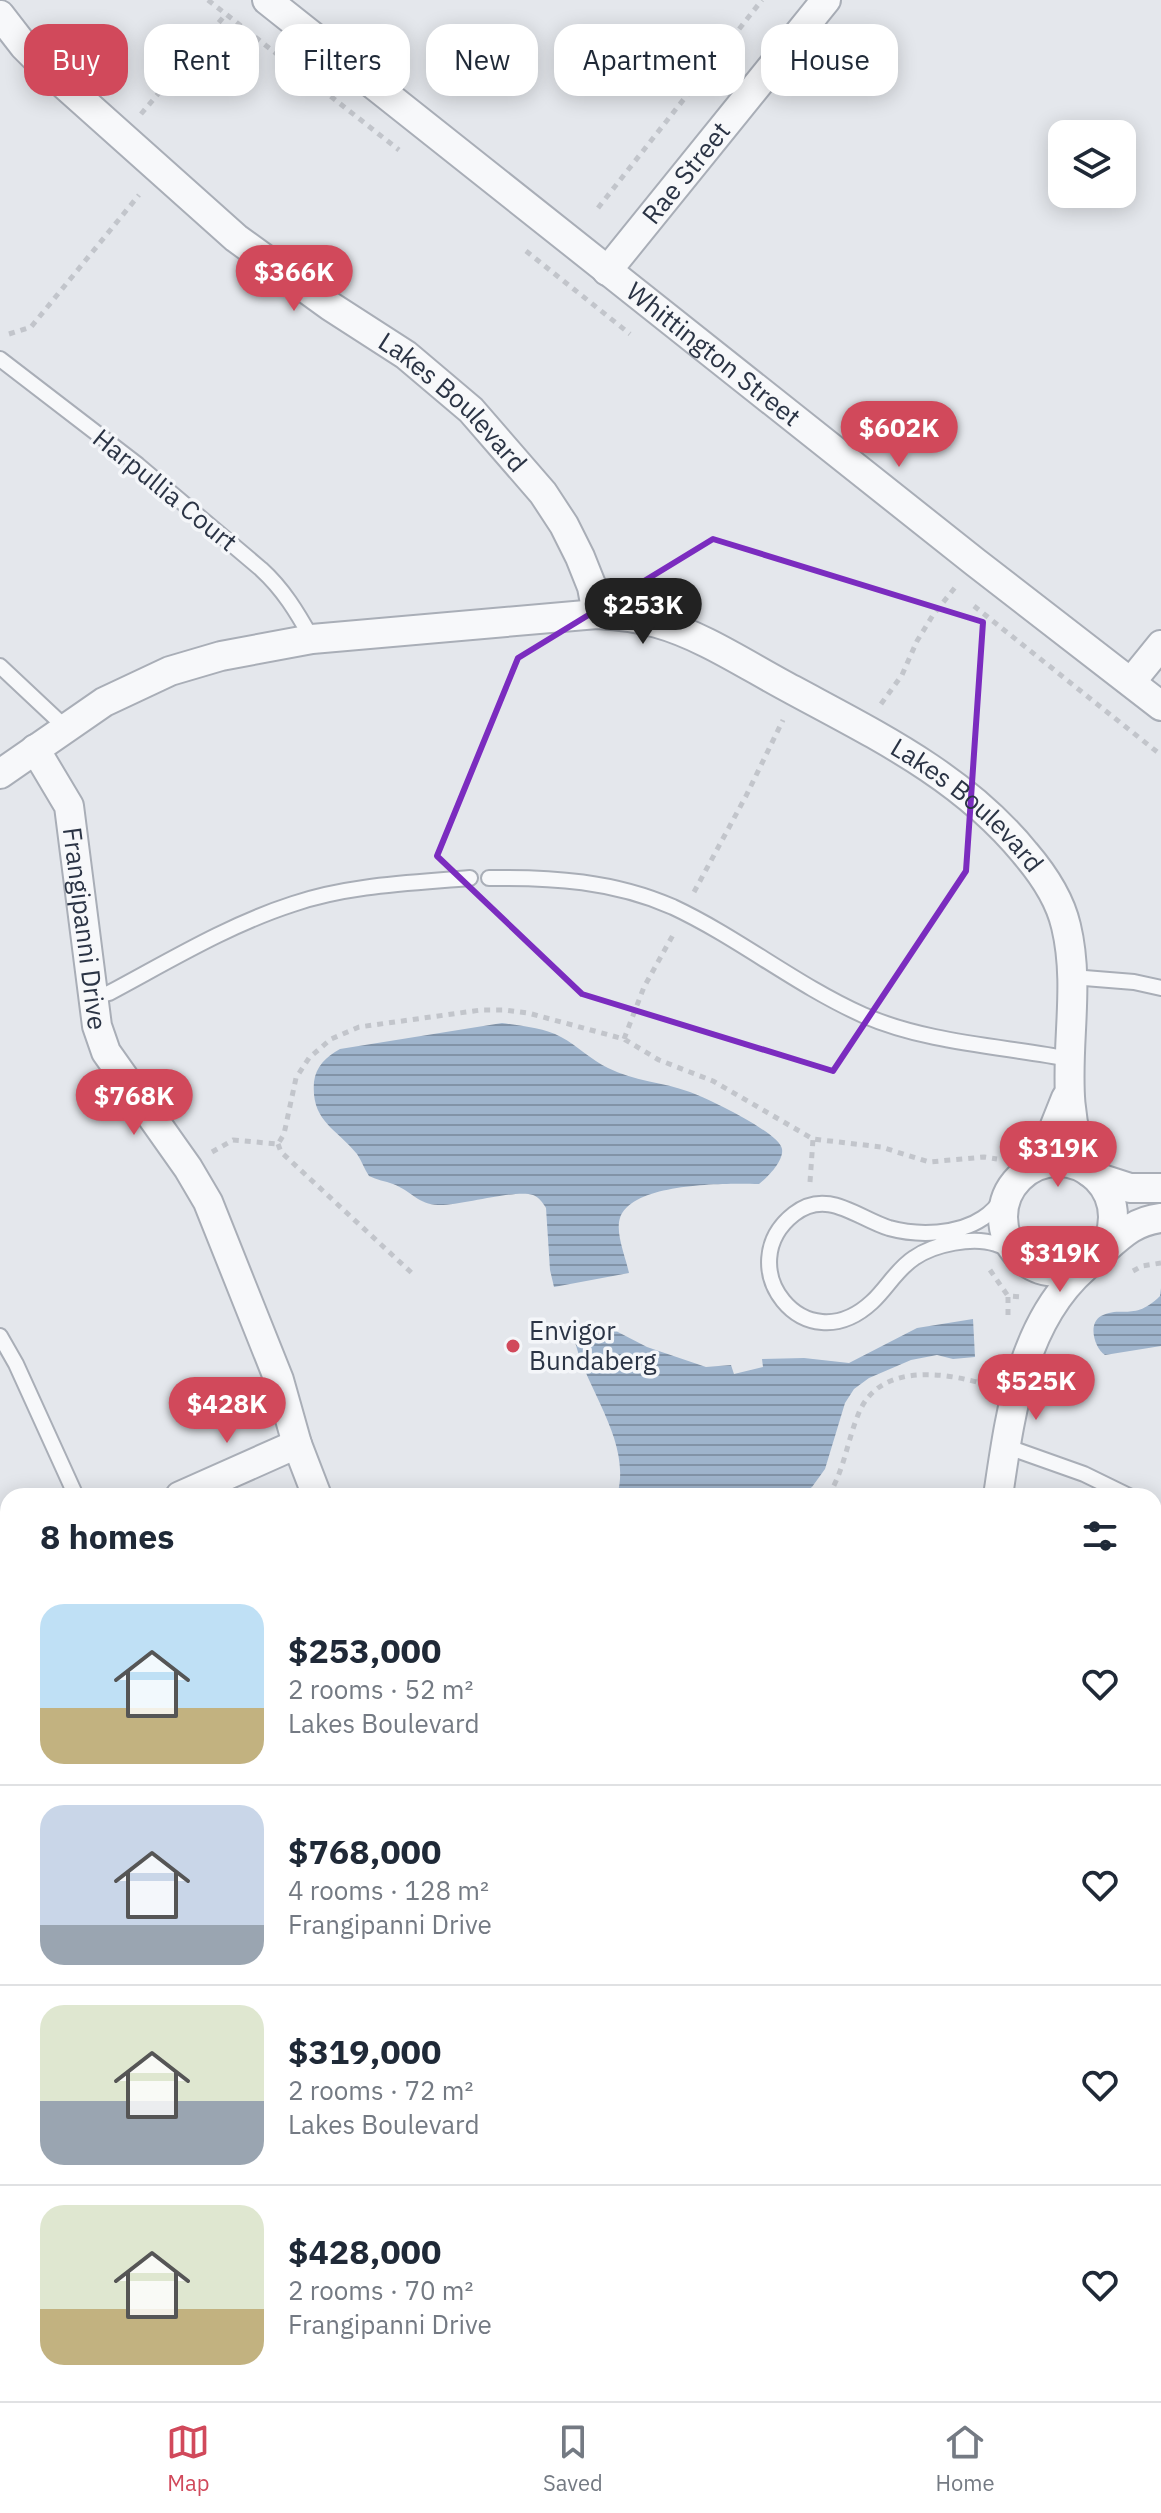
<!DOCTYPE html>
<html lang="en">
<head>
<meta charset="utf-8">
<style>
	:root { --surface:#fff; --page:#f6f6f7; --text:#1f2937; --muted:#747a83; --line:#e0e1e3; --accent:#d1495b }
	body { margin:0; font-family:"IBM Plex Sans",sans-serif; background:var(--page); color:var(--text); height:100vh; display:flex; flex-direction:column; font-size:30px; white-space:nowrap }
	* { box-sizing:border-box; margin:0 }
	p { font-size:26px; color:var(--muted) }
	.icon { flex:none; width:44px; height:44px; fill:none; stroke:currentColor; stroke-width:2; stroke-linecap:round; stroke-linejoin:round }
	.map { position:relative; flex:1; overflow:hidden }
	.sheet { position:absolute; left:0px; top:1488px; width:1162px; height:914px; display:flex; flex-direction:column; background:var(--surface); border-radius:24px 24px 0 0; box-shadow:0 4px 20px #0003 }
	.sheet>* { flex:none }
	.banner { position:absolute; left:24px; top:24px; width:1114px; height:72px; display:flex; gap:16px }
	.fabs { position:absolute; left:1048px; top:120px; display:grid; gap:16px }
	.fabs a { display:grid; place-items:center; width:88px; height:88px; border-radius:16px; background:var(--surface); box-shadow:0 4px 20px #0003; font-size:40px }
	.price { position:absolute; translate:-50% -68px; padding:0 18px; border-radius:28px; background:var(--accent); color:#fff; font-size:26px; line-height:52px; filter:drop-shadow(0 2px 4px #0008) }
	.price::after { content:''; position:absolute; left:50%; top:48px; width:24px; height:18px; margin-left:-12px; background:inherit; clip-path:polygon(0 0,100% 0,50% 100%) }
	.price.current { background:#222; color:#fff }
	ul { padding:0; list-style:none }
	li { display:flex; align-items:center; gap:24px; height:200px; padding:0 40px }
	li+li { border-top:2px solid var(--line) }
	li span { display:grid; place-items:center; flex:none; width:224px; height:160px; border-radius:24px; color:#555 }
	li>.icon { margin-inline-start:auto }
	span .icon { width:96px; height:96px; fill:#fffc; stroke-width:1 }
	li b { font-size:34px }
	h2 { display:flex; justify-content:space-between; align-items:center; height:96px; padding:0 40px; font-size:34px }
	.tag { padding:0 28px; border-radius:24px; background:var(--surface); box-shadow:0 4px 20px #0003; font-size:28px; line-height:72px }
	.tag.current { background:var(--accent); color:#fff }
	.menu { display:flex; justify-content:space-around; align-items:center; height:112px; border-top:2px solid var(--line); background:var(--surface); font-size:22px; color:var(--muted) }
	.menu a { display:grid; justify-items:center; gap:4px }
	.menu .current { color:var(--accent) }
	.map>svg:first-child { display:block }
	.water { fill:url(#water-rules) }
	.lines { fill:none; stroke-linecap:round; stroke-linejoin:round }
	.lane-casing { stroke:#a9aeb7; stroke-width:18 }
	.street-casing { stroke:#a9aeb7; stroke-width:32 }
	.path { stroke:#c2c5cb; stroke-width:5; stroke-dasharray:6 6; stroke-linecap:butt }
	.lane { stroke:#f7f8fa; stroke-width:14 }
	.street { stroke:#f7f8fa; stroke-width:28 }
	.marked { fill:none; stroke:#7b2cbf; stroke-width:6; stroke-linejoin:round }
	.poi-dot { fill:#d1495b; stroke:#f4f6f9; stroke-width:3 }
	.labels { text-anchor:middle; stroke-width:7; stroke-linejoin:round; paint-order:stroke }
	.street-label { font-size:26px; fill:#2b3445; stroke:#f4f6f9 }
	.poi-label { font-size:26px; fill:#2b3445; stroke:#f4f6f9; text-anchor:start }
</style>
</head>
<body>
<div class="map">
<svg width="1161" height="2401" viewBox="0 0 1161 2401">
	<defs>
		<pattern id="water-rules" width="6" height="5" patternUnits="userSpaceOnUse" patternTransform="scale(2)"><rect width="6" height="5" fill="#9fb4cc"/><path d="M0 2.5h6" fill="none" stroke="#8293a7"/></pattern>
	</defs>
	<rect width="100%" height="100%" fill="#e4e7ec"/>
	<path class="water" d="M502 1023C522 1026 544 1028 561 1037 578 1046 591 1060 608 1068 633 1081 663 1082 690 1092 707 1098 780 1133 782 1149 784 1161 767 1178 759 1184 727 1183 632 1182 620 1218 615 1233 626 1258 629 1273L554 1287 550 1270 546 1208C543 1203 539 1197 533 1195 515 1189 461 1206 438 1205 419 1205 410 1190 393 1184 385 1181 377 1180 369 1176 364 1169 362 1161 357 1154 335 1127 311 1121 314 1082 316 1066 326 1057 340 1049Z
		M1161 1288V1346L1105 1355C1095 1349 1087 1324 1101 1316 1121 1305 1134 1322 1160 1296Z
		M973 1319 975 1357 953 1359 937 1355 911 1360 869 1378 854 1389 845 1403 825 1469 812 1487 800 1496H617C633 1441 584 1388 574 1337L614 1330 647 1347 706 1367 731 1365 734 1374 763 1367 762 1359 804 1358 849 1363 917 1328Z"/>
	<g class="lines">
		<defs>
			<path id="lane" d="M0 359 138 465 261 569C283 589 297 612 312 639
				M0 666 65 727
				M489 878C552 877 614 881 673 907 739 938 796 985 863 1015 927 1043 1001 1046 1070 1059
				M1072 977 1134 982 1161 988
				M92 997 109 993C169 961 228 925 293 904 348 885 412 883 470 878
				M1012 1187C1003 1198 996 1210 983 1218 958 1235 918 1236 889 1228 857 1218 827 1188 794 1214 729 1265 804 1365 872 1302 887 1288 897 1269 914 1258 934 1244 973 1236 996 1244 1003 1246 1011 1251 1018 1255
				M0 1336 16 1364 76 1496
				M1005 1446 1084 1474 1129 1496
				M1154 1511 1161 1516
				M1154 1794 1161 1798
				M242 2394 245 2401
				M420 2394 428 2401"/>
			<g id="street">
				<path id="s1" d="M267 0 975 562 1161 706"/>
				<path id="s2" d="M0 15 24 46 48 70 236 238 330 306 406 355 471 410 543 493 564 525 580 557 592 587 597 614"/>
				<path id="s3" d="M607 271 826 0"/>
				<path d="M1131 682 1161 645"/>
				<path id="s4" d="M35 749 69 806 97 1026 106 1052 188 1168 208 1202 279 1380 297 1444 317 1496"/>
				<path id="s5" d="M0 774 104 702 170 671 221 656 312 639 597 614C617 615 637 617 657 623 704 636 749 667 793 690 878 736 963 777 1025 853 1043 874 1060 900 1066 926 1086 1009 1049 1093 1089 1172"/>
				<circle cx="1058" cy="1217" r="55"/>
				<path d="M1024 1172 1048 1143 1066 1098"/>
				<path d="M1096 1177 1130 1188H1161"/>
				<path d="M1104 1250C1123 1233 1136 1221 1161 1218"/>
				<path d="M180 1496 297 1444"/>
				<path d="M998 1496C1010 1416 1021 1323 1085 1267"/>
				<path d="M0 1579 8 1575"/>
				<path d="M0 2015 8 2036"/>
			</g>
		</defs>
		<use href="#lane" class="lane-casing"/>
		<use href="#street" class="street-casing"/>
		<path class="path" d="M208 0 399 150
			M141 114 226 14
			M598 208 762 0
			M526 251 630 334
			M9 334 31 327 139 195
			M974 606 1161 755
			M881 704 902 675 917 641 933 615 957 585
			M694 892 746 796 783 720
			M624 1039 644 987 673 935
			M278 1144 281 1152 415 1276
			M212 1152 233 1140 278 1144 284 1134 296 1078 309 1058 331 1039 359 1027 481 1010H505L528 1013 624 1039 659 1060 713 1081 813 1139 881 1147 929 1162 984 1157 997 1159
			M810 1182 813 1139
			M990 1270 1008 1296
			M1133 1271 1142 1266 1161 1263
			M1008 1315V1296L1022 1297
			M828 1496C844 1471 847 1442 858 1415 878 1362 945 1372 987 1385
			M0 1954 8 1975"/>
		<use href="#lane" class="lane"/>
		<use href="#street" class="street"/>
	</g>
	<path class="marked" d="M713 539 983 622 966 871 833 1071 582 994 437 856 518 658Z"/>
	<circle class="poi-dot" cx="513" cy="1346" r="8"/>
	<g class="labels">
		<g class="street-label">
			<text dy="9" stroke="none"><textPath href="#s3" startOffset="126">Rae Street</textPath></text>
			<text dy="9" stroke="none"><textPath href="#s1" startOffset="570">Whittington Street</textPath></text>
			<text dy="9" stroke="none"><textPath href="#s2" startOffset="598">Lakes Boulevard</textPath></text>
			<text transform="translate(165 490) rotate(39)" y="9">Harpullia Court</text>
			<text dy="9" stroke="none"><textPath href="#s5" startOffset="1054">Lakes Boulevard</textPath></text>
			<text dy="9" stroke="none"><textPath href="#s4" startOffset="190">Frangipanni Drive</textPath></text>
		</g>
		<g class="poi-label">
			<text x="529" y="1340">Envigor<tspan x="529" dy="30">Bundaberg</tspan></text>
		</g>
	</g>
</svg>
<div class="fabs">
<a><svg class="icon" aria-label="layers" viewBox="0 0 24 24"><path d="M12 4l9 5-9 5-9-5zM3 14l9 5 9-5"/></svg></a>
</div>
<b class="price" style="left:294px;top:313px">$366K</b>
<b class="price" style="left:899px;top:469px">$602K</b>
<b class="price current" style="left:643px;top:646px">$253K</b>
<b class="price" style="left:134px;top:1137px">$768K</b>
<b class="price" style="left:1058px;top:1189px">$319K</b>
<b class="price" style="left:1060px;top:1294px">$319K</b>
<b class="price" style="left:1036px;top:1422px">$525K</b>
<b class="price" style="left:227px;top:1445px">$428K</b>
<div class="banner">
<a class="tag current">Buy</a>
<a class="tag">Rent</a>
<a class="tag">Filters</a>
<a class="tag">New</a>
<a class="tag">Apartment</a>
<a class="tag">House</a>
</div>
<section class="sheet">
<h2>8 homes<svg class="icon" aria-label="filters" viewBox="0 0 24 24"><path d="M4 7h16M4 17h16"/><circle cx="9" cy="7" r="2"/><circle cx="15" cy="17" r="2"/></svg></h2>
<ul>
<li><span style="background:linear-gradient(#bfe0f5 65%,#c2b280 0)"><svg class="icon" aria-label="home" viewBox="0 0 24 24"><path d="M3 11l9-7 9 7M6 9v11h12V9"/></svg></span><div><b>$253,000</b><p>2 rooms · 52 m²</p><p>Lakes Boulevard</p></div><svg class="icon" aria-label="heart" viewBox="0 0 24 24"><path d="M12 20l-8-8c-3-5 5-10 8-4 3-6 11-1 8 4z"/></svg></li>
<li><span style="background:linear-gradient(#c9d6e8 75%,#9aa5b1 0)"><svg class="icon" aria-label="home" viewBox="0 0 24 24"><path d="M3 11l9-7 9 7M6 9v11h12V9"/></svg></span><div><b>$768,000</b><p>4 rooms · 128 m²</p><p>Frangipanni Drive</p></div><svg class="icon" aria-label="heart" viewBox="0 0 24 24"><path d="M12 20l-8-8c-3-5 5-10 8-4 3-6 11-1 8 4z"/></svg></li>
<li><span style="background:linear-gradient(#dfe7d0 60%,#9aa5b1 0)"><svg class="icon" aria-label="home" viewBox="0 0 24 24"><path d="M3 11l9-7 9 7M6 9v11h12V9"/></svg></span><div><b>$319,000</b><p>2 rooms · 72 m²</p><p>Lakes Boulevard</p></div><svg class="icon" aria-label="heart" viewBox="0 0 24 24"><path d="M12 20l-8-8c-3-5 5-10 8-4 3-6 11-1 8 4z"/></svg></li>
<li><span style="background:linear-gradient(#dfe7d0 65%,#c2b280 0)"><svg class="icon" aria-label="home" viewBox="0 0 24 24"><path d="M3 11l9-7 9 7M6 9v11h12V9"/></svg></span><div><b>$428,000</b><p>2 rooms · 70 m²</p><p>Frangipanni Drive</p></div><svg class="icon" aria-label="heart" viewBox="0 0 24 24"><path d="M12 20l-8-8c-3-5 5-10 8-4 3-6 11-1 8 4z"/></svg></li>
</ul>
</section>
</div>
<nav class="menu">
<a class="current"><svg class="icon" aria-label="map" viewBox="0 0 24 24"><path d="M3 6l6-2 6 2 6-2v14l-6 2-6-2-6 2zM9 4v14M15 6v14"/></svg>Map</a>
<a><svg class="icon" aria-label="saved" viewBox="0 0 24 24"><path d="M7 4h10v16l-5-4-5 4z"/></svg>Saved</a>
<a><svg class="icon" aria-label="home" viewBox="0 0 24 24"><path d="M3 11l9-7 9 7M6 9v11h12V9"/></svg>Home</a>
</nav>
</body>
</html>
